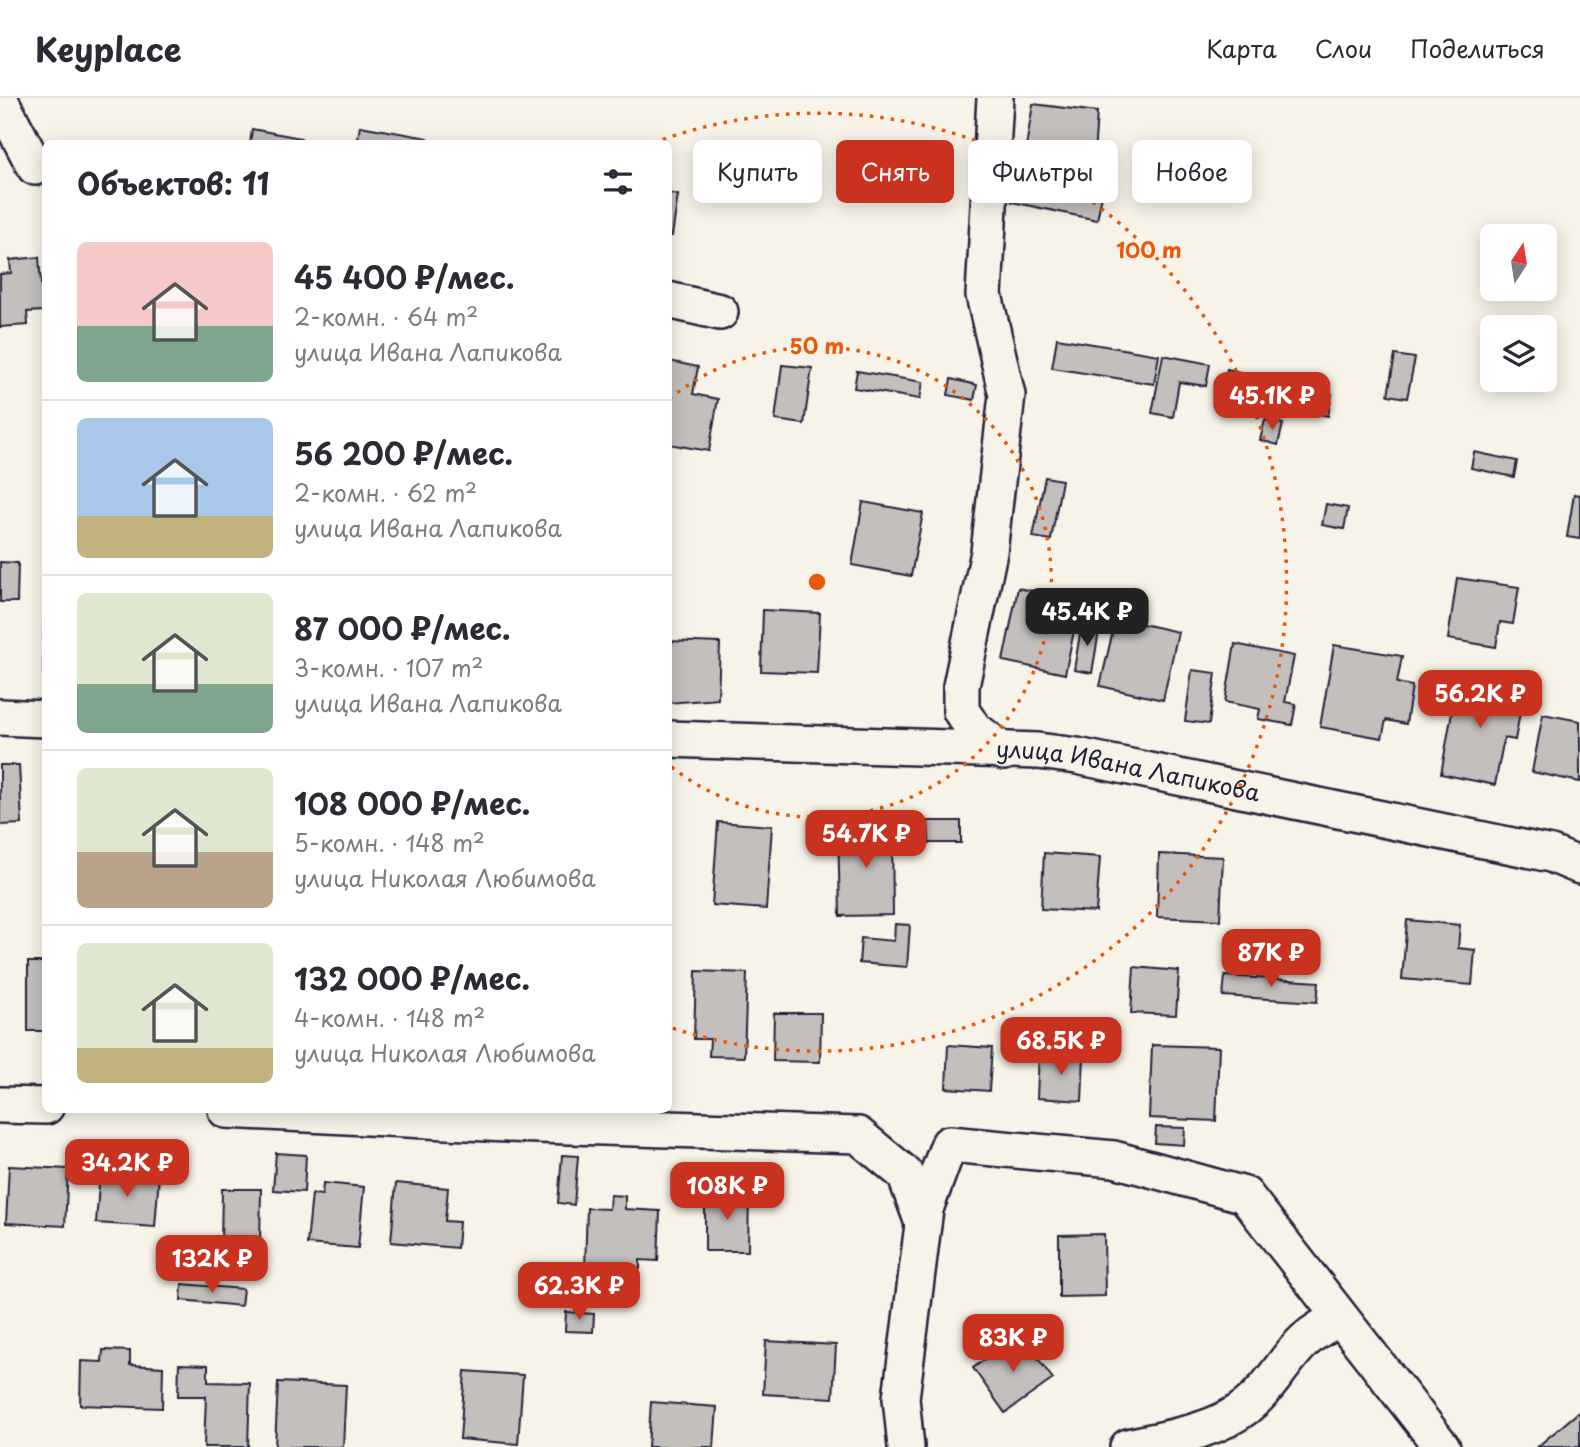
<!DOCTYPE html>
<html lang="ru">
<head>
<meta charset="utf-8">
<style>
	:root { --surface:#fff; --page:#f2f2f3; --text:#2b2b33; --muted:#7c7c81; --line:#e1e1e2; --accent:#c8321e }
	body { margin:0; font-family:"Playpen Sans",sans-serif; background:var(--page); color:var(--text); height:100vh; display:flex; flex-direction:column; font-size:26px; white-space:nowrap }
	* { box-sizing:border-box; margin:0 }
	p { font-size:23px; color:var(--muted) }
	.icon { flex:none; width:38px; height:38px; fill:none; stroke:currentColor; stroke-width:2; stroke-linecap:round; stroke-linejoin:round }
	.map { position:relative; flex:1; overflow:hidden }
	.details { position:absolute; left:42px; top:42px; width:630px; height:973px; display:flex; flex-direction:column; background:var(--surface); border-radius:10px; box-shadow:0 4px 18px #0003 }
	.details>* { flex:none }
	.guide { position:absolute; left:693px; top:42px; width:665px; height:63px; display:flex; gap:14px }
	.needle { width:46px; rotate:12deg }
	.buttons { position:absolute; left:1480px; top:126px; display:grid; gap:14px }
	.buttons a { display:grid; place-items:center; width:77px; height:77px; border-radius:10px; background:var(--surface); box-shadow:0 4px 18px #0003; font-size:35px }
	.price { position:absolute; translate:-50% -60px; padding:0 16px; border-radius:14px; background:var(--accent); color:#fff; font-size:23px; line-height:46px; filter:drop-shadow(0 2px 4px #0008) }
	.price::after { content:''; position:absolute; left:50%; top:42px; width:21px; height:16px; margin-left:-10px; background:inherit; clip-path:polygon(0 0,100% 0,50% 100%) }
	.price.active { background:#222; color:#fff }
	ul { padding:0; list-style:none }
	li { display:flex; align-items:center; gap:21px; height:175px; padding:0 35px }
	li+li { border-top:2px solid var(--line) }
	li span { display:grid; place-items:center; flex:none; width:196px; height:140px; border-radius:10px; color:#555 }
	li>.icon { margin-inline-start:auto }
	span .icon { width:84px; height:84px; fill:#fffc; stroke-width:1 }
	li b { font-size:30px }
	h2 { display:flex; justify-content:space-between; align-items:center; height:84px; padding:0 35px; font-size:30px }
	.pill { padding:0 24px; border-radius:10px; background:var(--surface); box-shadow:0 4px 18px #0003; font-size:24px; line-height:63px }
	.pill.active { background:var(--accent); color:#fff }
	header { display:flex; align-items:center; gap:42px; box-sizing:border-box; height:98px; padding:0 35px; background:var(--surface); border-bottom:2px solid var(--line) }
	header strong { font-size:33px }
	nav { display:flex; gap:38px; margin-inline-start:auto; font-size:24px }
	.map>svg:first-child { display:block }
	.building { fill:#c2bfbd; stroke:#22223b; stroke-width:2 }
	.lines { fill:none; stroke-linecap:round; stroke-linejoin:round }
	.street-casing { stroke:#22223b; stroke-width:40 }
	.street { stroke:#f7f3e8; stroke-width:35 }
	.ring { fill:none; stroke:#e8590c; stroke-width:3.5; stroke-dasharray:3.5 7 }
	.labels { text-anchor:middle; stroke-width:6; stroke-linejoin:round; paint-order:stroke }
	.street-label { font-size:23px; fill:#22223b; stroke:#f7f3e8 }
	.centre { fill:#e8590c; stroke:#f7f3e8; stroke-width:3.5 }
	.ring-label { font-size:21px; text-anchor:middle; font-weight:bold; fill:#e8590c; stroke:#f7f3e8; stroke-width:6; stroke-linejoin:round; paint-order:stroke }
</style>
</head>
<body>
<header>
<strong>Keyplace</strong>
<nav><a>Карта</a><a>Слои</a><a>Поделиться</a></nav>
</header>
<div class="map">
<svg width="1580" height="1349" viewBox="0 0 1580 1349">
	<rect width="100%" height="100%" fill="#f7f3e8"/>
	<filter id="ink" filterUnits="userSpaceOnUse"><feTurbulence type="fractalNoise" baseFrequency=".0143" numOctaves="2"/><feDisplacementMap in="SourceGraphic" scale="14" xChannelSelector="R" yChannelSelector="G"/><feConvolveMatrix kernelMatrix="1 2 1 2 8 2 1 2 1" color-interpolation-filters="sRGB"/></filter>
	<g filter="url(#ink)">
		<path class="building" d="M1033 6 1097 14 1094 58 1053 55 1049 68 1024 61Z
			M360 28 428 40 427 46H357Z
			M252 31 301 40 300 46H250Z
			M1077 71 1106 77 1097 122 1012 104 1019 73 1075 84Z
			M668 95 678 97 672 138 668 137Z
			M39 159 43 213 27 214 28 227 0 229V176L11 175 10 162Z
			M1057 240 1159 257 1154 286 1052 270Z
			M1163 257 1210 266 1206 288 1179 284 1173 319 1152 315Z
			M1395 257 1415 260 1407 300 1388 297Z
			M669 263 698 269 693 296 718 301 709 353 668 346Z
			M782 267 812 270 804 326 775 322Z
			M1227 271 1273 282 1269 296 1236 290 1234 301 1221 298Z
			M857 273 923 284 920 301 854 290Z
			M951 281 977 287 974 302 948 297Z
			M1281 285 1332 296 1328 318 1276 307Z
			M1265 322 1283 326 1278 347 1260 342Z
			M1474 354 1517 363 1514 379 1471 370Z
			M1045 379 1062 382 1051 442 1033 439Z
			M1574 396 1580 397V441L1567 439Z
			M863 404 923 415 911 478 852 467Z
			M1326 406 1348 410 1344 431 1322 427Z
			M0 464 18 465 17 504H0Z
			M1457 480 1519 489 1513 526 1500 524 1496 549 1448 541Z
			M1018 490 1064 500 1061 510 1078 514 1065 576 1003 563Z
			M763 512 820 515 817 575 761 573Z
			M44 518H46V575H43Z
			M1116 520 1178 534 1163 602 1100 588Z
			M1082 524 1100 527 1092 575 1074 572Z
			M668 543 720 545 718 601 668 605Z
			M1235 546 1294 558 1285 604 1296 606 1292 627 1258 621 1260 611 1225 604Z
			M1334 547 1402 558 1397 585 1412 588 1406 626 1386 622 1382 640 1320 629Z
			M1192 572 1216 575 1209 626 1185 623Z
			M1458 580 1524 593 1515 642 1504 640 1495 687 1441 676Z
			M1543 616 1580 623V684L1532 674Z
			M0 667H19L22 726 0 727Z
			M928 723H961V745H929Z
			M718 724 772 728 766 811 712 807Z
			M892 727 893 817 840 818 838 728Z
			M1044 755 1100 759 1096 814 1041 811Z
			M1159 756 1223 759 1220 822 1157 819Z
			M1407 822 1460 827 1458 850 1475 852 1472 887 1402 881Z
			M895 826 910 827 907 869 859 865 861 840 894 843Z
			M28 864H46V933H28Z
			M1134 869 1179 873 1176 917 1131 915Z
			M696 873 747 875 744 959 709 958 710 941H694Z
			M1225 878 1319 884 1317 904 1223 898Z
			M774 915H821L820 964 773 963Z
			M948 947 992 950 989 993 946 990Z
			M1152 947 1219 949 1216 1023 1149 1020Z
			M1039 955 1084 958 1082 1003 1037 1000Z
			M1156 1029 1185 1030 1184 1047 1155 1045Z
			M276 1055 306 1057 304 1094 273 1092Z
			M562 1057 578 1058 574 1107 558 1105Z
			M9 1068 68 1071 65 1128 6 1125Z
			M100 1074 159 1078 155 1129 96 1125Z
			M323 1085 364 1089 358 1150 307 1146 312 1096 322 1097Z
			M396 1085 448 1090 445 1123 459 1124 457 1150 391 1144Z
			M222 1091H261L260 1147 221 1146Z
			M705 1096H749L748 1153H705Z
			M610 1097 625 1098V1111L660 1113 658 1163 640 1162V1171L585 1169 587 1110 609 1111Z
			M1104 1136 1105 1198 1059 1199V1137Z
			M182 1186 243 1191 241 1208 181 1202Z
			M566 1214 594 1216 593 1234 565 1233Z
			M1020 1236 1053 1281 1005 1315 973 1270Z
			M766 1243 836 1247 833 1300 763 1296Z
			M103 1252 130 1253V1267L163 1269 162 1310 80 1307 81 1263 102 1264Z
			M179 1266 208 1267V1284L250 1285 248 1349H204L206 1298H178Z
			M465 1273 523 1277 518 1346 460 1341Z
			M278 1284 346 1287 343 1349H275Z
			M651 1304 717 1309 714 1349H648Z
			M1580 1313V1349H1537Z"/>
		<g class="lines">
			<defs>
				<g id="street">
					<path d="M995 0 984 197 1007 297 989 454 961 588V613L974 631 1004 654"/>
					<path d="M0 2 35 69"/>
					<path d="M668 202 720 214"/>
					<path d="M0 619 46 621"/>
					<path id="s1" d="M668 641 1038 653 1077 658 1551 756 1580 768"/>
					<path d="M0 1007 46 1008"/>
					<path d="M226 1012 507 1026 858 1037 905 1076 923 1125"/>
					<path d="M906 1349 901 1300 925 1111 949 1046 1114 1061 1245 1097 1442 1349"/>
					<path d="M1128 1349C1167 1340 1214 1334 1246 1309 1285 1278 1289 1240 1340 1221"/>
				</g>
			</defs>
			<use href="#street" class="street-casing"/>
			<use href="#street" class="street"/>
		</g>
	</g>
	<g class="ring">
		<path d="M669 301A235 235 0 1 1 669 667"/>
		<path d="M653 45A469 469 0 1 1 672 930"/>
	</g>
	<g class="labels">
		<g class="street-label">
			<text dy="8" stroke="none"><textPath href="#s1" startOffset="462">улица Ивана Лапикова</textPath></text>
		</g>
	</g>
	<circle cx="817" cy="484" r="10" class="centre"/>
	<g class="ring-label">
		<text x="1149" y="160">100 m</text>
		<text x="817" y="256">50 m</text>
	</g>
</svg>
<div class="buttons">
<a><svg class="needle" viewBox="-14 -14 28 28"><path d="M0-13l5 13h-10z" fill="#e53935"/><path d="M0 13l5-13h-10z" fill="#7c7c81"/></svg></a>
<a><svg class="icon" aria-label="layers" viewBox="0 0 24 24"><path d="M12 4l9 5-9 5-9-5zM3 14l9 5 9-5"/></svg></a>
</div>
<b class="price" style="left:1272px;top:334px">45.1K ₽</b>
<b class="price active" style="left:1087px;top:550px">45.4K ₽</b>
<b class="price" style="left:1480px;top:632px">56.2K ₽</b>
<b class="price" style="left:866px;top:772px">54.7K ₽</b>
<b class="price" style="left:1271px;top:891px">87K ₽</b>
<b class="price" style="left:1061px;top:979px">68.5K ₽</b>
<b class="price" style="left:127px;top:1101px">34.2K ₽</b>
<b class="price" style="left:727px;top:1124px">108K ₽</b>
<b class="price" style="left:212px;top:1197px">132K ₽</b>
<b class="price" style="left:579px;top:1224px">62.3K ₽</b>
<b class="price" style="left:1013px;top:1276px">83K ₽</b>
<div class="guide">
<a class="pill">Купить</a>
<a class="pill active">Снять</a>
<a class="pill">Фильтры</a>
<a class="pill">Новое</a>
</div>
<section class="details">
<h2>Объектов: 11<svg class="icon" aria-label="filters" viewBox="0 0 24 24"><path d="M4 7h16M4 17h16"/><circle cx="9" cy="7" r="2"/><circle cx="15" cy="17" r="2"/></svg></h2>
<ul>
<li><span style="background:linear-gradient(#f6c9c9 60%,#7fa58c 0)"><svg class="icon" aria-label="home" viewBox="0 0 24 24"><path d="M3 11l9-7 9 7M6 9v11h12V9"/></svg></span><div><b>45 400 ₽/мес.</b><p>2-комн. · 64 m²</p><p>улица Ивана Лапикова</p></div></li>
<li><span style="background:linear-gradient(#a9c7e8 70%,#c2b280 0)"><svg class="icon" aria-label="home" viewBox="0 0 24 24"><path d="M3 11l9-7 9 7M6 9v11h12V9"/></svg></span><div><b>56 200 ₽/мес.</b><p>2-комн. · 62 m²</p><p>улица Ивана Лапикова</p></div></li>
<li><span style="background:linear-gradient(#dfe7d0 65%,#7fa58c 0)"><svg class="icon" aria-label="home" viewBox="0 0 24 24"><path d="M3 11l9-7 9 7M6 9v11h12V9"/></svg></span><div><b>87 000 ₽/мес.</b><p>3-комн. · 107 m²</p><p>улица Ивана Лапикова</p></div></li>
<li><span style="background:linear-gradient(#dfe7d0 60%,#b9a48a 0)"><svg class="icon" aria-label="home" viewBox="0 0 24 24"><path d="M3 11l9-7 9 7M6 9v11h12V9"/></svg></span><div><b>108 000 ₽/мес.</b><p>5-комн. · 148 m²</p><p>улица Николая Любимова</p></div></li>
<li><span style="background:linear-gradient(#dfe7d0 75%,#c2b280 0)"><svg class="icon" aria-label="home" viewBox="0 0 24 24"><path d="M3 11l9-7 9 7M6 9v11h12V9"/></svg></span><div><b>132 000 ₽/мес.</b><p>4-комн. · 148 m²</p><p>улица Николая Любимова</p></div></li>
</ul>
</section>
</div>
</body>
</html>
